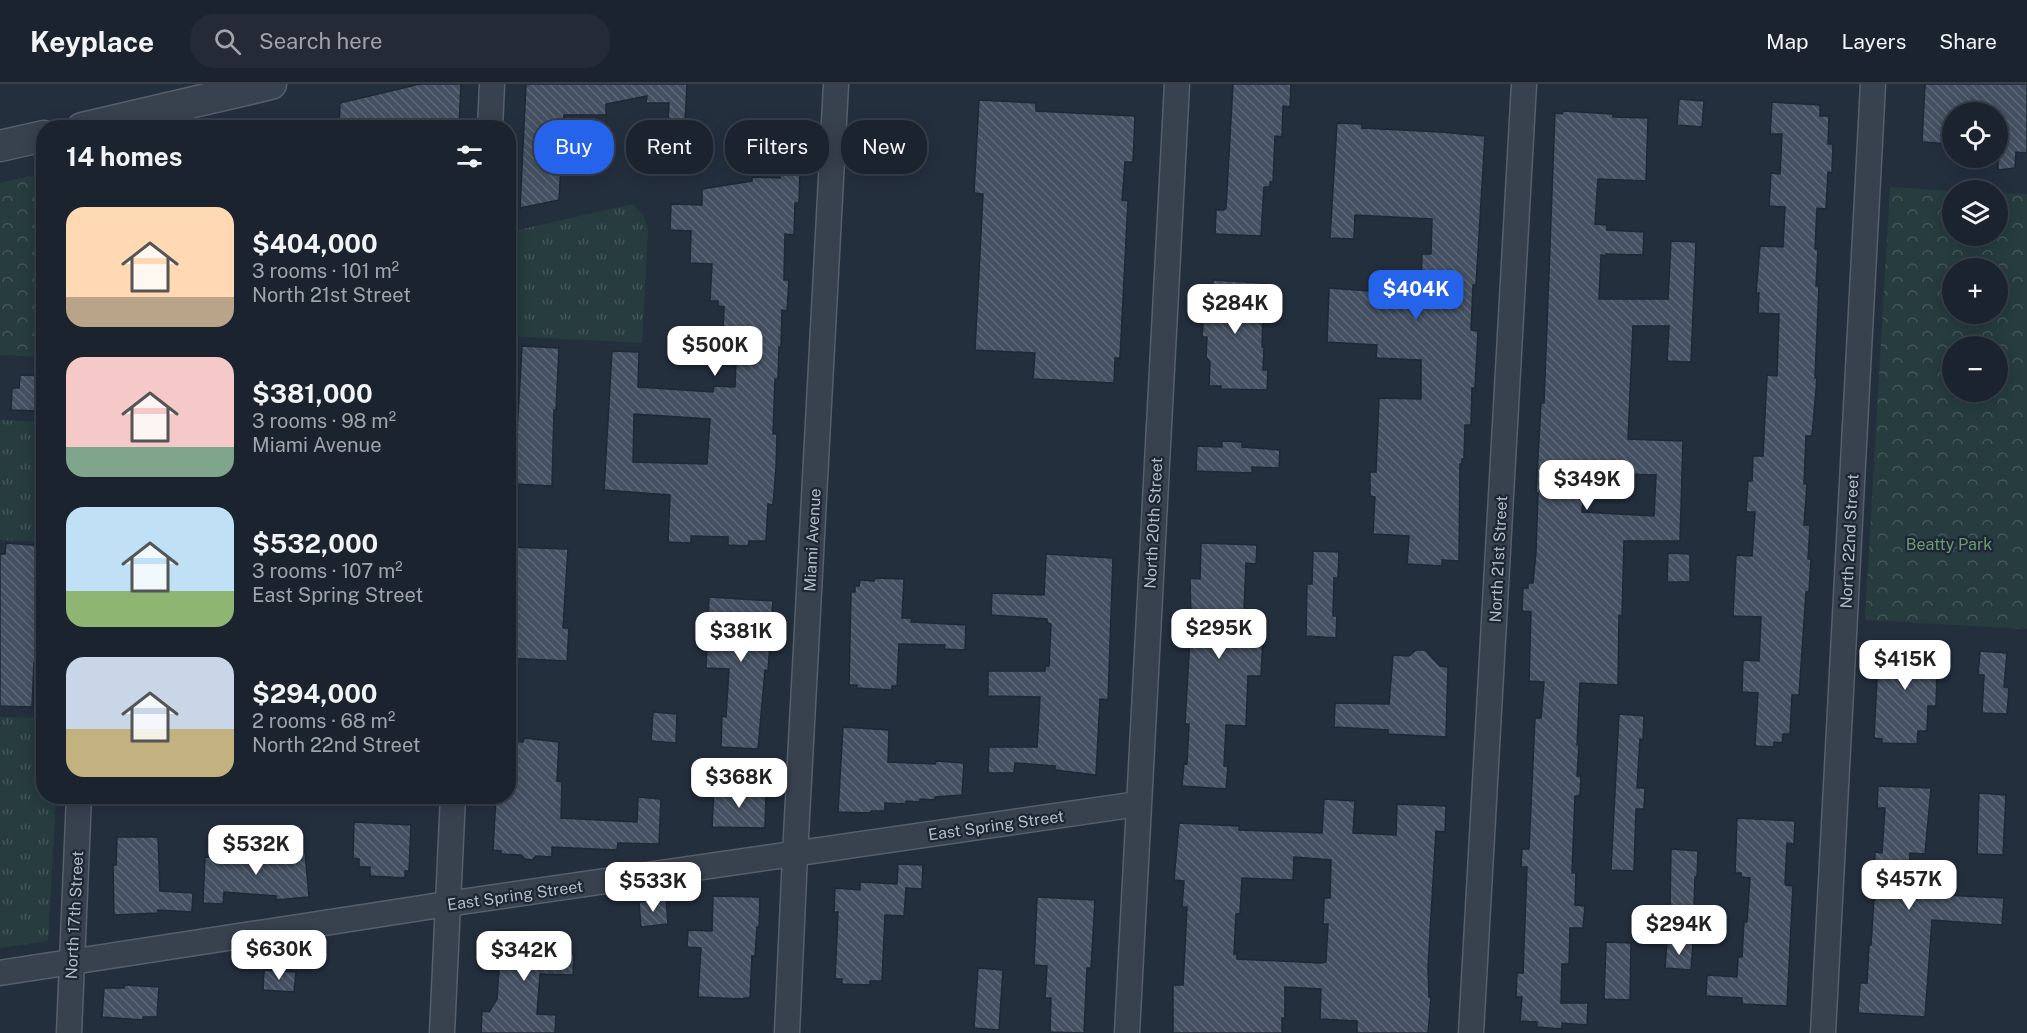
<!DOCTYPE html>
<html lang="en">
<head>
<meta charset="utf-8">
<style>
	:root { --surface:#1b232e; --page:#242b36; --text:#f1f3f6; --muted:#a0a4aa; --line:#39404a; --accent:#2563eb }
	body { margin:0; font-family:"Public Sans",sans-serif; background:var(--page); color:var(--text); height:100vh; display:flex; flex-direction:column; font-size:22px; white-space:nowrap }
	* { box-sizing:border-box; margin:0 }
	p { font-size:20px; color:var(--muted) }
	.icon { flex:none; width:33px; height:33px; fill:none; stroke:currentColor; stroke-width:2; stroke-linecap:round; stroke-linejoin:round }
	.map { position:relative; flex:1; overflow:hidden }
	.panel { position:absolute; left:36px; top:36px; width:480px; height:684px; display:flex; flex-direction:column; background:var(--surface); border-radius:24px; box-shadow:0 3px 15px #0003,0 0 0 2px var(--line) }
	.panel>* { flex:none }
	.hud { position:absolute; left:534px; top:36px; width:570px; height:54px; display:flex; gap:12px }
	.tools { position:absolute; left:1942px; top:18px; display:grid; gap:12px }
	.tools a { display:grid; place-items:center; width:66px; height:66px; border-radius:50%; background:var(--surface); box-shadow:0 3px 15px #0003,0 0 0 2px var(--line); font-size:30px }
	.price { position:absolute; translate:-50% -51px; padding:0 14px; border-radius:12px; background:#fff; color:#222; font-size:20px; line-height:39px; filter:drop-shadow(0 2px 3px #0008) }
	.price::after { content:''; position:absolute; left:50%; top:36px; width:18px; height:14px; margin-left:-9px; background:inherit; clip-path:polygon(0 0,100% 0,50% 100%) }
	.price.current { background:var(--accent); color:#fff }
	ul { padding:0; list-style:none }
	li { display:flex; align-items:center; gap:18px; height:150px; padding:0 30px }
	li span { display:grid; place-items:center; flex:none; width:168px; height:120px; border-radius:18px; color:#555 }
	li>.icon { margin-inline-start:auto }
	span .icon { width:72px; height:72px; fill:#fffc; stroke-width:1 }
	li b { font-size:26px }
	h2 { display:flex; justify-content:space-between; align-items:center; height:72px; padding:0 30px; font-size:26px }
	.chip { padding:0 21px; border-radius:24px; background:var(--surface); box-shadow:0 3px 15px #0003,0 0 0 2px var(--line); font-size:21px; line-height:54px }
	.chip.current { background:var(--accent); color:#fff }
	header { display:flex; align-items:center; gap:36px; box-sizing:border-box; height:84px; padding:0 30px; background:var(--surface); border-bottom:2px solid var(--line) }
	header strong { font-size:28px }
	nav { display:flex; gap:33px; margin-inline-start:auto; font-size:21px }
	.search { width:420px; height:54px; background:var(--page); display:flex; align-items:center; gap:15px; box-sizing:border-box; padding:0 21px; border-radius:24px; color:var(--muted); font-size:22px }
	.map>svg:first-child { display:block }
	.grass { fill:url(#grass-tufts) }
	.park { fill:url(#park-crowns); fill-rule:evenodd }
	.building { fill:url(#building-back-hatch); stroke:#1f2835; stroke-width:1.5; fill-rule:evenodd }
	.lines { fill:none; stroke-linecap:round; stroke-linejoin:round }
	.minor-casing { stroke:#565f6c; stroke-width:27 }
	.tertiary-casing { stroke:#565f6c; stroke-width:33 }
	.minor { stroke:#38414e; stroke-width:24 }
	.tertiary { stroke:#38414e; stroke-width:30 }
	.labels { text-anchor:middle; stroke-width:4.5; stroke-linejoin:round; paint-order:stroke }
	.street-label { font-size:16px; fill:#b4bcc9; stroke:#1d2633 }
	.park-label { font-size:16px; fill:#6b9a76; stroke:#1d2633 }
</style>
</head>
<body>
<header>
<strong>Keyplace</strong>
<div class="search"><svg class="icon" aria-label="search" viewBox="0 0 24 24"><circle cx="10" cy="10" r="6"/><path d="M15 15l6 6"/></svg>Search here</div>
<nav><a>Map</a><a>Layers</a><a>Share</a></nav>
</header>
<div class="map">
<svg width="2027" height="949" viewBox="0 0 2027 949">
	<defs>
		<pattern id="grass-tufts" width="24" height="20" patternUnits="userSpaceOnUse" patternTransform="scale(1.5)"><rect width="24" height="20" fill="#263c3f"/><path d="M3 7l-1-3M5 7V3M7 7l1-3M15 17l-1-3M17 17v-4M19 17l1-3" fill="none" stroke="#435659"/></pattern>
		<pattern id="park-crowns" width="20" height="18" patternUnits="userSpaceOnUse" patternTransform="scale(1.5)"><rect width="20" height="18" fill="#263c3f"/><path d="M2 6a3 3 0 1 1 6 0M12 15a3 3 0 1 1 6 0" fill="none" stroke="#435659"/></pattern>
		<pattern id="building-back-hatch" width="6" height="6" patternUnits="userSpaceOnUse" patternTransform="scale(1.5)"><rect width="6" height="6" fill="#455162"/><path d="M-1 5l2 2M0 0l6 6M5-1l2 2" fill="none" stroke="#5d6877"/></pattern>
	</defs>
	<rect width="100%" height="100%" fill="#242f3e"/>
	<path class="grass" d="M633 120 644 133 648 148 642 259 509 252V148Z
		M0 336 43 338V458L0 456Z
		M0 633 43 634 44 712 56 713 48 857 0 864Z"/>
	<path class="park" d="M43 89V273L0 271V99Z
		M1890 103 1953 107V152H1998V109L2027 110V545L1865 536ZM1953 184H1998V230H1953ZM1953 262H1998V308H1953Z"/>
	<path class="building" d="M420 0H461L459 44H339L340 19Z
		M526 0H687L684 57 667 56 669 19H646L647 12 606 20V31H564L559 116 520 124Z
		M1233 0H1291L1290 23 1283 22 1282 53 1275 52 1273 98H1270V103H1264L1261 152 1215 150 1216 126H1224L1226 124Z
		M1925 0H2027V69L2016 68 2015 84 1998 86V28H1953V60L1922 58Z
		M1679 15 1704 17 1702 43 1677 41Z
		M979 16 1036 19V27L1135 32 1133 78H1125L1122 116 1128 117 1120 274H1115L1114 299 1033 295 1035 269 975 266 983 110 974 109Z
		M1772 18 1820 21V32H1829L1828 60H1833L1832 89 1828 88 1826 125 1817 124 1815 165H1818L1816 202H1819L1815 294H1817L1812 352H1806L1804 400H1807L1804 441H1810L1808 475H1811L1809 508H1806L1799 611H1792L1790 650H1783L1782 659 1774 658V663L1755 662 1758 609 1742 608 1743 576 1759 577 1761 533 1733 532 1736 471 1752 472 1755 428H1746L1748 397H1752L1753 372H1763L1767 291 1777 292 1779 230 1758 229 1759 209H1756L1760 162 1783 163 1785 123 1769 122 1771 89 1780 90 1782 50H1770Z
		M1563 27 1613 30V33L1648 34 1646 97 1598 95 1595 140 1607 141V146L1644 148 1643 171 1606 170V172L1601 171 1599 215H1668L1671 157 1696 158 1691 278 1667 277 1669 242H1633L1628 355 1683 357 1680 457H1624L1622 532 1619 531 1618 601 1580 599 1577 661H1579L1577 692H1581L1580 712H1575L1572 789H1576L1575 821 1585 822 1583 844H1570L1569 880H1562L1561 919H1588L1587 941 1562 939V945L1537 943V938L1520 937 1522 913H1516L1517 889H1523L1527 783H1521L1522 765H1529L1535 634H1541L1544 598 1529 597 1531 528 1522 527 1523 504H1528V499H1533L1536 468 1538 409H1536L1541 319H1544L1555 29 1562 30ZM1585 389 1656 391 1654 432 1582 428Z
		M1337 39 1362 40V44L1441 48 1485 52 1476 201H1473L1471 246 1478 247 1475 304H1472L1471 341H1465L1464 375H1462V380H1460L1459 477 1442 476V482L1407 480 1409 452 1373 450 1375 413 1370 412V388H1376L1379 314 1421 315V276L1376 274 1377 261 1327 258 1329 204 1383 208V205L1417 206V202H1421L1422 170H1431L1432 135 1355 131 1354 155 1330 154Z
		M800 83 799 119H795L794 151 785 150 784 196H789L787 227 782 226 781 263H779L778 295H775L773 350H777L776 384 773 421 768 420 766 457H749L748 462 728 461V453L691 452V459L668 458 670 411 604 406 612 267 639 268 638 303 713 308 714 302 735 303 737 248H723L724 223 718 222V217H710L712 180 690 179 691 147 670 146 671 120 702 121V105L752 97V93L780 94V88ZM634 330 710 335 707 380 633 378Z
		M1213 196 1262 199 1260 231H1263L1262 263H1264L1263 286H1268L1267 306 1221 305V302H1209L1210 278 1206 273 1207 253H1202L1206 200H1213Z
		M522 262 559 264 556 326H554L552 402 514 400Z
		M20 291 44 292V322H41V327L11 326 12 304H19Z
		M1222 357 1242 358V363L1280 366 1279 384 1252 383V389L1196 387 1197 362 1222 363Z
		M6 459 44 462V565L41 579H34L32 623 0 622V470H5Z
		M1201 459 1257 461 1256 480 1246 479 1244 526H1258L1257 555H1263L1261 592H1248L1246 642 1226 641 1224 682H1228L1226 705 1182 702 1184 679 1187 680 1189 640H1185L1191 535 1190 494 1200 495Z
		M508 463 568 465 563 544H569L567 577 508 574Z
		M1313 467 1339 468 1338 494H1334L1333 532H1337L1336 554 1306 552 1307 500H1312Z
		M1668 469 1690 470V498H1667Z
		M1046 470 1113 474 1108 616 1100 615 1096 691 1055 686V682L1015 679 1014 689H988L989 663H1037L1040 613 988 612V587H1045V582H1049L1051 540 1047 539V535L991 531 992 509 1044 511Z
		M875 494 904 495 902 534H912L911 538 966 541 965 566 944 565 945 561 899 560 897 602H892V606L857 604V601H849L851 508H855V502H859L860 496 874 497Z
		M709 513 773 517 768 587 765 586 758 665 721 663 722 632 726 633 729 585 706 584Z
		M1879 557 1938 561 1936 622H1928L1927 647H1918L1917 660 1882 659V655L1874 654Z
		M1416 566H1425L1440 582 1448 583 1446 653 1388 650V646L1334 643 1335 619 1389 620 1393 571 1409 572Z
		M1980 567 2007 569 2004 603 2009 604 2007 630 1982 629 1984 591H1978Z
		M653 628 677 630 676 659 651 657Z
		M1619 630 1644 632 1643 656 1640 655 1637 704H1645L1644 725H1636L1634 787 1611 786Z
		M843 643 889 646 888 678 935 680 936 677 964 679 962 711 935 713V716L920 715V718L906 717V720L885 719V727H871L870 729 838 728Z
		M524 654 559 658 557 697 562 698 561 734 637 738 638 713 661 715 659 760 618 759 617 766 552 763V773L536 772 532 776 525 775 521 771 501 770V767L493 766 496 712H508V657L523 658Z
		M1878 702 1931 704 1925 770 1910 769 1908 806 1943 808V811L2004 814 2002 841 1932 836 1925 933 1858 929 1860 899H1867L1869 861H1871L1875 797H1874L1875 768 1882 769 1885 724H1877Z
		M714 705 766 708 765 744 712 743Z
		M1979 709 2006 711 2003 771 1977 770Z
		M1324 715 1355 717 1353 749 1396 751 1397 720 1446 722 1445 748 1436 747 1428 883 1429 913H1431L1428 949H1357V937L1320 935 1321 905 1285 903V934H1282V949H1173V901H1183L1187 823H1182L1184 797 1174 796 1179 739 1239 742V746L1322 749ZM1294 773 1331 776 1330 814H1324L1323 840H1328L1326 878 1321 879 1237 875V870H1234L1236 830H1240L1242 794 1293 796Z
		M1737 734 1795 737 1794 760 1787 759 1785 799 1786 801 1793 802 1787 922 1742 920V914L1706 912 1707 891 1737 893 1738 873H1742L1744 838H1747L1750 794 1741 793V789H1735Z
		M354 738 411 741 409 787H405V794L370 792V783H359V775L353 774Z
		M117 753H158L160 807 193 809 192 828 158 826V829L114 831 113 781H116Z
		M1671 765 1698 767 1697 793H1695L1694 823H1670Z
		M305 768 309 813 276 816V812L224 808 223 820 203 819 205 773 230 774V769L270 771Z
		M898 780 923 781 922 805 906 804 904 832 885 831 882 897H870V901L842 900V895H835L838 828H834L835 804 860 806V798L897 800Z
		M713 812 760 813 759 843H757L755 872H752L750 914H744V915L698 913 701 864 687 863 688 846 712 847Z
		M1037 813 1095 816 1091 884H1087L1084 949 1050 948 1051 914H1045L1047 882 1034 881Z
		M666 815 668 840 641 843 639 818Z
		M500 846 530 847V851L557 852V869L574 870 573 891 540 890 537 930 556 931 555 949H481L482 927 489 928 497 915 500 870H492L493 847Z
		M1606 858 1631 859 1630 916 1604 915Z
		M1667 858 1693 859 1691 886 1665 884Z
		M978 884 1003 886 999 946 974 944Z
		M264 886 296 888 294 908 263 906Z
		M124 901 159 903 157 933H143V936L102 933 104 904H124Z"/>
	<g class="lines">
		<defs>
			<path id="minor" d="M490 44 492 0
				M0 889 447 820 1138 720
				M69 949 79 712
				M442 949 453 712
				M787 949 795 771 836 0
				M1127 949 1177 0
				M1471 949 1524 0
				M1823 949 1873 0"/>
			<path id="tertiary" d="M82 44 271 0
				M0 62 44 52"/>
		</defs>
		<use href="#minor" class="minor-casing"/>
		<use href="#tertiary" class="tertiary-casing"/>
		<use href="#minor" class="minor"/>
		<use href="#tertiary" class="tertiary"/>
	</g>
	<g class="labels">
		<g class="street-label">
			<text transform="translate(1153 439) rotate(-87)" y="6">North 20th Street</text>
			<text transform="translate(812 456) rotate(-87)" y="6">Miami Avenue</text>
			<text transform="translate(1849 457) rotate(-87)" y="6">North 22nd Street</text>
			<text transform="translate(1498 475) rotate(-87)" y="6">North 21st Street</text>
			<text transform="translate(996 741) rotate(-8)" y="6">East Spring Street</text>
			<text transform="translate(515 811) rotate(-8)" y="6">East Spring Street</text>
			<text transform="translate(74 831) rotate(-87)" y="6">North 17th Street</text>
		</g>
		<g class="park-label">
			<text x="1949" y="466">Beatty Park</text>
		</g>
	</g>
</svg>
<div class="tools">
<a><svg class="icon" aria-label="locate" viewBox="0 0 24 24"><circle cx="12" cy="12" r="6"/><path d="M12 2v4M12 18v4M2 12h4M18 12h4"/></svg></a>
<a><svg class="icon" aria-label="layers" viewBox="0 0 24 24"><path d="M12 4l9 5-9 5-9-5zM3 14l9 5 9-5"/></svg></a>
<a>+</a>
<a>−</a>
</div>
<b class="price current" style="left:1416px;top:237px">$404K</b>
<b class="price" style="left:1235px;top:251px">$284K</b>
<b class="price" style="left:715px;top:293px">$500K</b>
<b class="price" style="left:1587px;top:427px">$349K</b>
<b class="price" style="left:1219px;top:576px">$295K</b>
<b class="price" style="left:741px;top:579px">$381K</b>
<b class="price" style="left:1905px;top:607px">$415K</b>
<b class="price" style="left:739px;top:725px">$368K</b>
<b class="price" style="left:256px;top:792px">$532K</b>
<b class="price" style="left:1909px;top:827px">$457K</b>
<b class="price" style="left:653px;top:829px">$533K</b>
<b class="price" style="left:1679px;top:872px">$294K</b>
<b class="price" style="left:279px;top:897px">$630K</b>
<b class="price" style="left:524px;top:898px">$342K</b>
<div class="hud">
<a class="chip current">Buy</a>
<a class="chip">Rent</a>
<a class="chip">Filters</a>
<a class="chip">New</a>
</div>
<section class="panel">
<h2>14 homes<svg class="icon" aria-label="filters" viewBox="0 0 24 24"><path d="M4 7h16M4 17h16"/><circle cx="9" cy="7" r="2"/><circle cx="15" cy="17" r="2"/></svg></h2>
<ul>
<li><span style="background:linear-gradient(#ffd9b3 75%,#b9a48a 0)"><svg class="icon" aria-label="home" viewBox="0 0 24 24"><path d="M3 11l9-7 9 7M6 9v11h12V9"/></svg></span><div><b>$404,000</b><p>3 rooms · 101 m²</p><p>North 21st Street</p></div></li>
<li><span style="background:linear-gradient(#f6c9c9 75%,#7fa58c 0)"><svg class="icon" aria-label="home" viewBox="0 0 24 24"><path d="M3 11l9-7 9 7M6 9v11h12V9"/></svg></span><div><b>$381,000</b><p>3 rooms · 98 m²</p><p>Miami Avenue</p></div></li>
<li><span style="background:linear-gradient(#bfe0f5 70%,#8fb573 0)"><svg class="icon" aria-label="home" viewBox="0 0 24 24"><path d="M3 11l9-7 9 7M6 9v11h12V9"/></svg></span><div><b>$532,000</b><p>3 rooms · 107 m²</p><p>East Spring Street</p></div></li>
<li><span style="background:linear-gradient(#c9d6e8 60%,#c2b280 0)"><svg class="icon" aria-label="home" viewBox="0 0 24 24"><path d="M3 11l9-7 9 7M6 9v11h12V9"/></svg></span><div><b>$294,000</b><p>2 rooms · 68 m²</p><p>North 22nd Street</p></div></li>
</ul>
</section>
</div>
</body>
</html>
